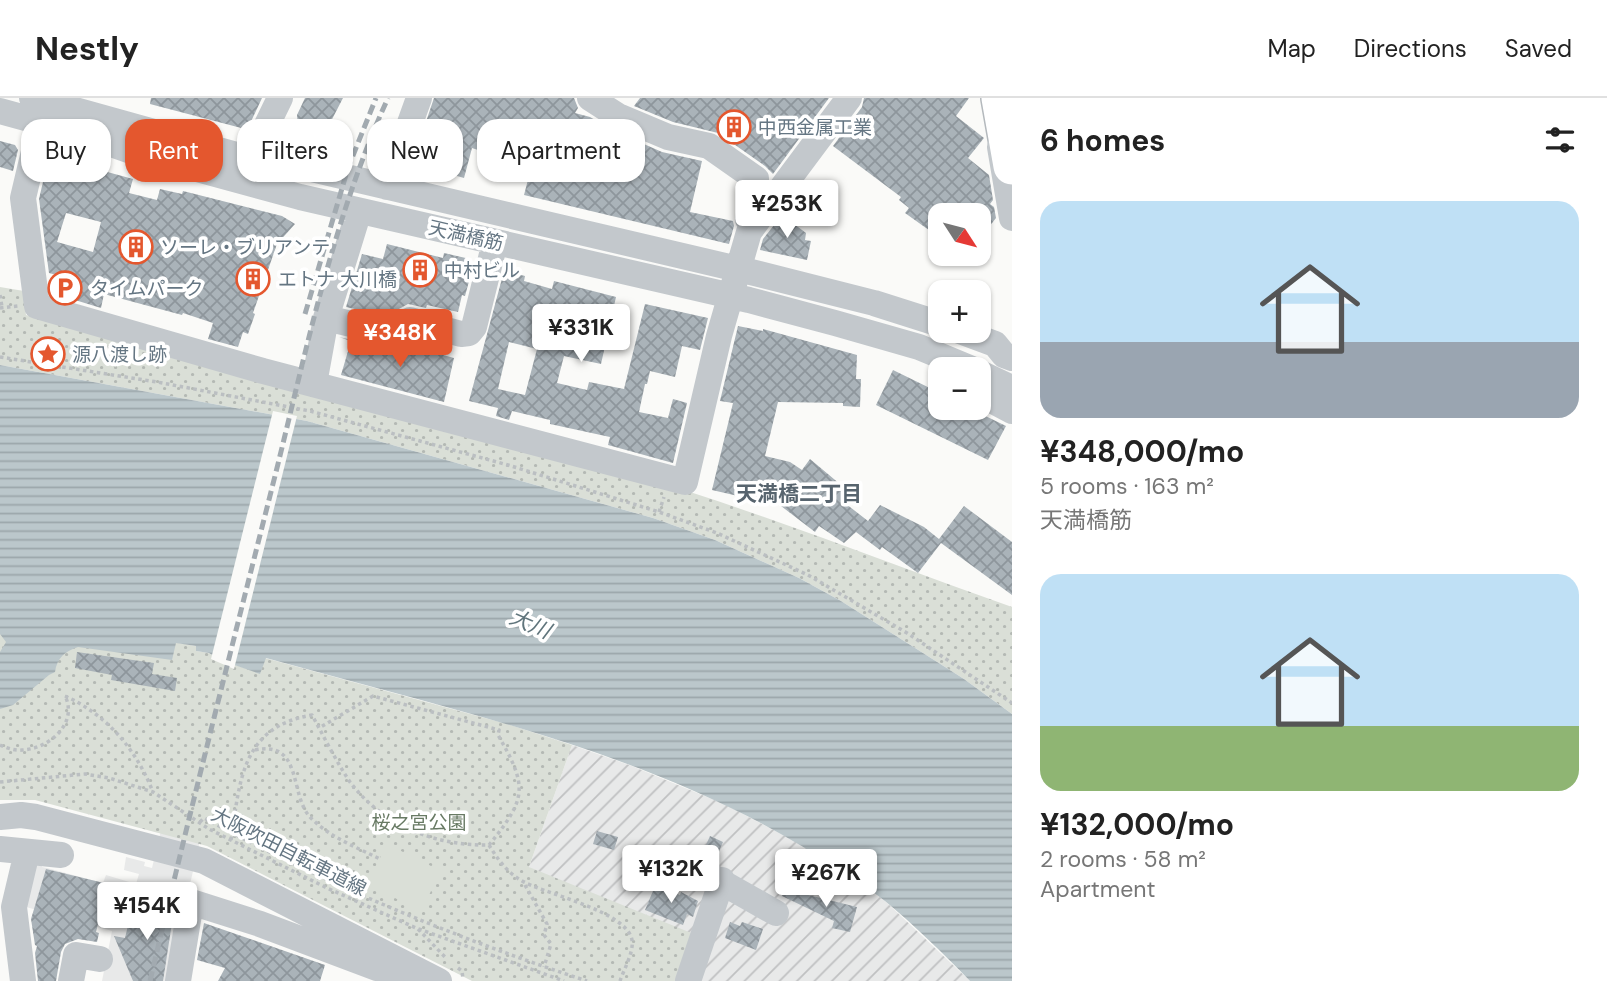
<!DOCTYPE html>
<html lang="en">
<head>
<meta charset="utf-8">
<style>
	:root { --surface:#fff; --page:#f6f6f6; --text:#222; --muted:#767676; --line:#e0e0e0; --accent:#e4572e }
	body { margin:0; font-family:"DM Sans","Noto Sans JP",sans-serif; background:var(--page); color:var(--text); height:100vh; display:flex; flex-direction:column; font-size:26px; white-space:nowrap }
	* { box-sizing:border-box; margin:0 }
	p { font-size:23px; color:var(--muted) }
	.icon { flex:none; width:38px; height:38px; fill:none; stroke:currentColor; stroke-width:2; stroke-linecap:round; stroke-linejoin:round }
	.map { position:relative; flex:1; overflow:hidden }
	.details { display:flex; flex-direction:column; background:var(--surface); width:595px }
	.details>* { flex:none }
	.top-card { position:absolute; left:21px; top:21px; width:665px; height:63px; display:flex; gap:14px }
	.needle { width:46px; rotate:126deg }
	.fabs { position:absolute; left:928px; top:105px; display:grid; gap:14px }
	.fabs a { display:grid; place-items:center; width:63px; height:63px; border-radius:14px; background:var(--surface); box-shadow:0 2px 5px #0004; font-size:35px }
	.price { position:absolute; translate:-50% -60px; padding:0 16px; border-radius:7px; background:#fff; color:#222; font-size:23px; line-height:46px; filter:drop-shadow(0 2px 4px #0008) }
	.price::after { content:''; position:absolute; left:50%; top:42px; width:21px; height:16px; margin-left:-10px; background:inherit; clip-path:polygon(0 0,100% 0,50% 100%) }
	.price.active { background:var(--accent); color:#fff }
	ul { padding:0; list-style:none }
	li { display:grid; align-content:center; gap:14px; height:371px; padding:0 28px }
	li span { display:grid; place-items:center; height:217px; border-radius:21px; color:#555 }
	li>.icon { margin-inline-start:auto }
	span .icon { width:126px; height:126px; fill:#fffc; stroke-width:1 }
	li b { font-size:30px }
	h2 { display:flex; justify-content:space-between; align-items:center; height:84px; padding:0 28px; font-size:30px }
	.chip { padding:0 24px; border-radius:21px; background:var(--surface); box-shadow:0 2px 5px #0004; font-size:24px; line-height:63px }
	.chip.active { background:var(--accent); color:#fff }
	header { display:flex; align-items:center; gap:42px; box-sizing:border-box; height:98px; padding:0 35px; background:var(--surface); border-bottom:2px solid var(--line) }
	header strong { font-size:33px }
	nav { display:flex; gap:38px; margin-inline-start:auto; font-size:24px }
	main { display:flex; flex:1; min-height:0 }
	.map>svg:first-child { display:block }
	.built { fill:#e8e9e9 }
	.industrial { fill:url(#industrial-furrows) }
	.park { fill:url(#park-dots) }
	.pitch { fill:#dadfd7 }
	.water { fill:url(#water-rules) }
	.pier { fill:#fafaf8 }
	.building { fill:url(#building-cross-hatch); fill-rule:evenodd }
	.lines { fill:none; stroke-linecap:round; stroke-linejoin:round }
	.highway-casing { stroke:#b4b9bd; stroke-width:40 }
	.path { stroke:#bbbfc2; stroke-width:3.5; stroke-dasharray:3.5 3.5; stroke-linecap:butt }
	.minor { stroke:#c3c8cc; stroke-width:26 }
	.highway { stroke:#fff; stroke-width:37 }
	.rail { stroke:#a2aab0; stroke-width:5; stroke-dasharray:10 5; stroke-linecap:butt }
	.labels { text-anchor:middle; stroke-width:7; stroke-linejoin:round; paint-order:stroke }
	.poi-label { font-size:19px; fill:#657683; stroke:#fff; text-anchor:start }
	.street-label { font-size:19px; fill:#657683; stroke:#fff }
	.park-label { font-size:19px; fill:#687a64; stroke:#fff }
	.neighbourhood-label { font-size:21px; font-weight:bold; fill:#57646e; stroke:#fff }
	.water-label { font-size:21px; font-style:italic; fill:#60757c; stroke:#fff }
</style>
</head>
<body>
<header>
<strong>Nestly</strong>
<nav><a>Map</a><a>Directions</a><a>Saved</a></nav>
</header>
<main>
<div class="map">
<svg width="1012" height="883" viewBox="0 0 1012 883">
	<defs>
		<pattern id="industrial-furrows" width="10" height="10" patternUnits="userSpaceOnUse" patternTransform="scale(1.75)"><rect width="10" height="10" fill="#e8e9e9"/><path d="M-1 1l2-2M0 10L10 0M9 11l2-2" fill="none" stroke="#c0c1c2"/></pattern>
		<pattern id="park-dots" width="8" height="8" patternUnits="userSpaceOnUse" patternTransform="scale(1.75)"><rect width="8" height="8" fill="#dadfd7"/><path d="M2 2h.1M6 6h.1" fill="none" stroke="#b4b9b4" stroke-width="1.8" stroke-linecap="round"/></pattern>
		<pattern id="water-rules" width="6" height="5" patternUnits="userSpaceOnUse" patternTransform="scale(1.75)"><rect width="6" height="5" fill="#bbc7cb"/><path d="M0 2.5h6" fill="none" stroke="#9ca6aa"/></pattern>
		<pattern id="building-cross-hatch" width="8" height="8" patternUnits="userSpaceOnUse" patternTransform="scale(1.75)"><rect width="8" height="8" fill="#aab3b9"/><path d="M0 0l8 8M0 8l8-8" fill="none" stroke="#8e969c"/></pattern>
	</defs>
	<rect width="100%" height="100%" fill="#fafaf8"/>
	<path class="built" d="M162 728 201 738 168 883H102L112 833 26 809 32 769 40 761 42 769 47 770 103 785 106 777 136 786 139 776 124 772 126 759 145 764 144 768 152 770Z"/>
	<path class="industrial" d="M572 647 632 668 724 706 804 748 884 802 970 883H698L529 769Z"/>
	<path class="park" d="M0 189 24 193 26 217 690 394C798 429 904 471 1012 509V616L964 581 841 503 799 480 715 442 653 420 307 323 0 267Z
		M0 515 196 548V553L209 555 220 562 260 575 265 560 507 626 572 647 529 769 711 843 698 883H472L207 748 35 702H0Z"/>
	<path class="pitch" d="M387 746 441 773 421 813 367 786Z"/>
	<path class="water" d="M0 267 307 323 653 420 715 442 799 480 841 503 964 581 1012 616V883H970C943 855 915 828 885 803 871 792 855 783 841 773 670 657 462 615 266 560L260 576 220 562 209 555 196 553V548L176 545 172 562 78 549C65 553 57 560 55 574L49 577 13 607 0 611V554L6 544 0 536Z"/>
	<path class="pier" d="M273 313 297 318 234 571 211 561Z"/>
	<path class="building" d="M151 0H262L248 30 245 31 150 6Z
		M305 0H343L327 31 318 37 306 36 298 28 297 17Z
		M434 0H574L578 10 575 15 590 19 612 32 662 54 702 63 690 114 733 123 734 128 729 146 524 97 531 70 472 50 464 80 412 65Z
		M640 0H829L773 76 765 68 718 35 673 24 634 8Z
		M864 0H969L956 18 984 40 968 60 989 77 993 102 990 106 994 109 996 120 978 143V117H940V140L905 115 909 110 899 102 901 99 833 48 862 9Z
		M0 43 15 47 18 52 13 73 0 69Z
		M49 58 133 81 129 95 157 102 160 91 182 96 183 93 282 118 295 126 277 146 253 215 255 216 248 236 243 234 238 249 208 241 213 225 183 215 182 217 104 196 101 210 75 202 79 183 49 175 39 101ZM66 115 101 124 93 154 57 144Z
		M782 117 806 135 805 142 811 143 807 162 760 152 763 141Z
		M387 146 443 160 444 155 470 161 468 175 471 176 465 198 462 197 458 214 427 207 426 210 408 206 386 218 346 209 362 156 383 161Z
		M504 173 525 178 524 183 552 191 554 183 616 199 601 266 564 258 557 285 587 292 589 284 624 291 645 206 708 220 700 252 682 248 675 279 650 273 647 286H645L639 314 668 320 673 301 687 305 673 365 608 347 610 339 550 326V322L512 313 509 322 496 318 498 310 469 303ZM509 244 537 251 525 297 498 291Z
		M738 228 763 233V231L857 257 856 281H861L860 309 843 308V305L778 304 765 358 790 364 802 372 810 361 847 392 841 402 868 423 880 407 924 429 939 441 964 408 1012 444V497L941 445 918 475 882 449 880 452 856 434 844 445 819 428 815 434 768 398 764 404 712 392 733 305 720 303Z
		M339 239 391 251 409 241 407 247 454 260 444 304 341 277 351 243Z
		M893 272 940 295V310H969L1006 328 988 362 876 307Z
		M77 554 154 565 152 576 177 580 175 593 111 582 112 577 75 570Z
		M597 733 618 739 614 752 593 746Z
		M710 738 723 744 716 760 703 754Z
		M46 771 108 786 96 834 99 835 97 844 78 841 65 846 61 854 56 883H38L35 855 37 848 35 847 31 821Z
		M655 788 680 797 681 794 698 803 693 819 687 816 683 827 645 812Z
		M784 791 857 809 850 834 832 830 834 823 782 798Z
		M134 802 174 812 163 883H133L114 838 125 840Z
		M730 824 740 828 742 824 763 831 756 852 725 840Z
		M204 825 325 867 320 883H218L225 870 197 862Z"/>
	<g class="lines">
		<defs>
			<path id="highway" d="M1000 0 1012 68"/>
		</defs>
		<use href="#highway" class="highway-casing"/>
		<path class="path" d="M0 197 2 209
			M0 210 18 208
			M0 259 157 284 310 313 508 367 659 414 717 435 808 477 907 535 1012 605
			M659 414 664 399
			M65 598C107 617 136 651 153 694
			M0 647C7 650 15 653 22 652 48 651 77 627 66 600
			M255 652C303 642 289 696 310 719 329 739 356 749 380 761
			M0 684 85 676 109 680 153 694 209 731 327 790 416 830 564 883
			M200 724 204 720C328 787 453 839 587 883
			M231 742C240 683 241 629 312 617 324 639 336 663 350 684 383 728 436 748 489 747 527 700 528 689 498 637L499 632 373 598 319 630
			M489 747C498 762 509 777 526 785 550 797 627 814 632 842 634 854 624 871 620 883
			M525 787 547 826 544 837 551 846 544 869
			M418 831 447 861
			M458 870 462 873 463 881"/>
		<path class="minor" d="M32 0 233 56 282 64 755 175 874 205 940 226
			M590 0 618 18 668 39 709 48 756 81 748 121 754 126
			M0 13 80 35 131 53 300 99 749 202 835 225 919 249 972 271
			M41 24 23 100 37 208 263 273 685 384 719 238 749 134 849 0
			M1000 49 1012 120
			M249 74 260 41 280 0
			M387 89 419 0
			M326 220 389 235 410 222 461 236 469 235 474 229 495 144
			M960 233 995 246 1004 257 1012 260
			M978 274 1012 290
			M314 286 326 220 359 113
			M978 295 1012 313
			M0 719 21 717 36 719 204 763 439 883
			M0 751 61 757
			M709 777 776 815
			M23 883 14 809 27 754
			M71 883 76 857 100 861
			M178 883 191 804 260 826 377 870 403 873
			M688 883 722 782"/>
		<use href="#highway" class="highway"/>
		<path class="rail" d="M305 216 348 70 376 0
			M150 883C190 713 233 544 276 374 307 249 334 118 388 0"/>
	</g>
	<defs>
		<symbol id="building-ring" viewBox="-11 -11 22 22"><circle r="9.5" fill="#fff" stroke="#e4572e" stroke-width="1.5"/><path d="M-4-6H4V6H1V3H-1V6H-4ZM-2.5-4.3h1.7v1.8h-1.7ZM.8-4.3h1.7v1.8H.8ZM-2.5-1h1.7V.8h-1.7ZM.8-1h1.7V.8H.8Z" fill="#e4572e"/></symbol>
		<symbol id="parking-ring" viewBox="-11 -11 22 22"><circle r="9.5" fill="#fff" stroke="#e4572e" stroke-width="1.5"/><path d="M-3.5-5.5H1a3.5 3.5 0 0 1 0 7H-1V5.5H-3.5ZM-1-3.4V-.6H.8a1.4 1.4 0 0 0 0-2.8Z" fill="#e4572e"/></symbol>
		<symbol id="sight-ring" viewBox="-11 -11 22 22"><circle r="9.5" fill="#fff" stroke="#e4572e" stroke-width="1.5"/><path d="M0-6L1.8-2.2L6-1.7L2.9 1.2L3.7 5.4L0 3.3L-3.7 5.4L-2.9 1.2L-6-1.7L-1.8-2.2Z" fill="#e4572e"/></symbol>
	</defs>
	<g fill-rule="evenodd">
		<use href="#building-ring" x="715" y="10" width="38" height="38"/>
		<use href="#building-ring" x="117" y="130" width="38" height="38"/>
		<use href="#building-ring" x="401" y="153" width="38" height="38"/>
		<use href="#building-ring" x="234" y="162" width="38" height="38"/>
		<use href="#parking-ring" x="46" y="171" width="38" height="38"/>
		<use href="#sight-ring" x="29" y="237" width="38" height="38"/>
	</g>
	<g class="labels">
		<g class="poi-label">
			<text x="758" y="36">中西金属工業</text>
			<text x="160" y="156">ソーレ・ブリアンテ</text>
			<text x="444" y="179">中村ビル</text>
			<text x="278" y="188">エトナ 大川橋</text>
			<text x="90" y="197">タイムパーク</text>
			<text x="72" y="263">源八渡し跡</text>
		</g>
		<g class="street-label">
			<text transform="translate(466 137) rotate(13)" y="7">天満橋筋</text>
			<text transform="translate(289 753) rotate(27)" y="7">大阪吹田自転車道線</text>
		</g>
		<g class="park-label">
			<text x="419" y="731">桜之宮公園</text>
		</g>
		<g class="neighbourhood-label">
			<text x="799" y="403">天満橋二丁目</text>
		</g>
		<g class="water-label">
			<text transform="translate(530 526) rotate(23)" y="7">大川</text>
		</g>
	</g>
</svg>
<div class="fabs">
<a><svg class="needle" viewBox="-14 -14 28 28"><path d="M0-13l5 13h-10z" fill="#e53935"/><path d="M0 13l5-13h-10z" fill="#767676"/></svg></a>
<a>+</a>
<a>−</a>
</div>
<b class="price" style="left:787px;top:142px">¥253K</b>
<b class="price" style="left:581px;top:266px">¥331K</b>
<b class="price active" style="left:400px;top:271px">¥348K</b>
<b class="price" style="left:671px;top:807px">¥132K</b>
<b class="price" style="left:826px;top:811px">¥267K</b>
<b class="price" style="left:147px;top:844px">¥154K</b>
<div class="top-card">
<a class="chip">Buy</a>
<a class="chip active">Rent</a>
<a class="chip">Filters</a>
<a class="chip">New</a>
<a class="chip">Apartment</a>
</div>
</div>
<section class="details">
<h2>6 homes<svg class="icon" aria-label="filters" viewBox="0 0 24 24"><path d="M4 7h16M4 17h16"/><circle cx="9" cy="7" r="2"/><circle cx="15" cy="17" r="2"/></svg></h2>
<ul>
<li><span style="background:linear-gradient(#bfe0f5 65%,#9aa5b1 0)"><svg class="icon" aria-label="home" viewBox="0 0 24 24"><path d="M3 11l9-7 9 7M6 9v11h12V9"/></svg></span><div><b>¥348,000/mo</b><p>5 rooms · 163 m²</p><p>天満橋筋</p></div></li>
<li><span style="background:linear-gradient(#bfe0f5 70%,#8fb573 0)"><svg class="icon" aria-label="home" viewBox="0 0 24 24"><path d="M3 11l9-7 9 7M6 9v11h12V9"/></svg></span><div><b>¥132,000/mo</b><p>2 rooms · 58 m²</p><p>Apartment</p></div></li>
</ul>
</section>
</main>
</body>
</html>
